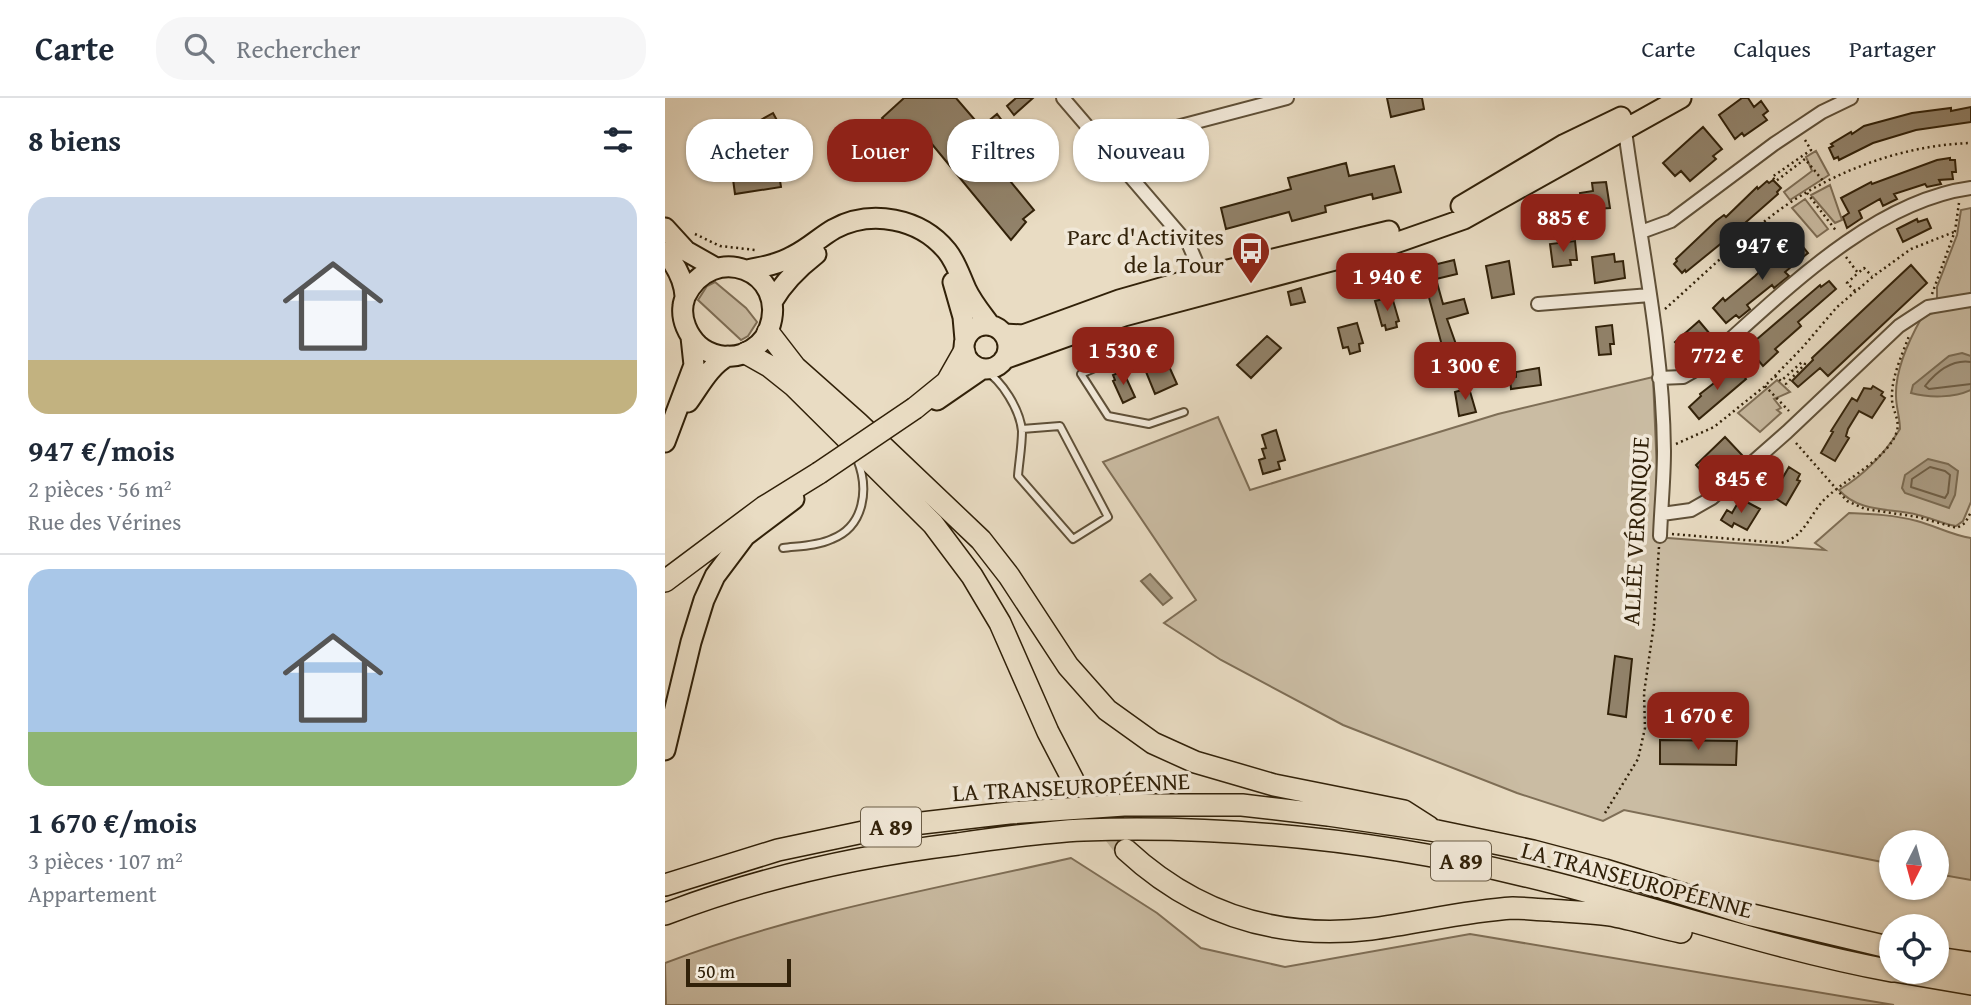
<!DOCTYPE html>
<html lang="fr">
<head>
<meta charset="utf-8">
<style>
	:root { --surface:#fff; --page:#f6f6f7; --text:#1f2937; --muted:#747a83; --line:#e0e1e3; --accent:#8f2418 }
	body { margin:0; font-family:"Gentium Book Plus",serif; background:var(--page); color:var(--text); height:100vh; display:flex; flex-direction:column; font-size:26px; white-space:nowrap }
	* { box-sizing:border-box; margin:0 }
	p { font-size:23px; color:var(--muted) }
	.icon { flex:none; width:38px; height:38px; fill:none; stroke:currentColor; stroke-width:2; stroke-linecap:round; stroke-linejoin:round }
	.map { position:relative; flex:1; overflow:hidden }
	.side { display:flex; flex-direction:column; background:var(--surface); width:665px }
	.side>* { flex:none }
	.top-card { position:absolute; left:21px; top:21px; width:665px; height:63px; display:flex; gap:14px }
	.needle { width:46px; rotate:186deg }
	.fabs { position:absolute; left:1214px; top:732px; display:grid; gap:14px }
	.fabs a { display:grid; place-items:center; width:70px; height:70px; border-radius:50%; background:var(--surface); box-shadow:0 2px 5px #0004; font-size:35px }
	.scale { position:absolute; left:21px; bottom:18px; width:105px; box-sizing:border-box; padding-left:7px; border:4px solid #312109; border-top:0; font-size:19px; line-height:24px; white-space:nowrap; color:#312109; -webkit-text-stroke:5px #f1e8d8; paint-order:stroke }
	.price { position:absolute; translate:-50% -60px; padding:0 16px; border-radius:14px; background:var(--accent); color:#fff; font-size:23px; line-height:46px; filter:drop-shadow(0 2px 4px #0008) }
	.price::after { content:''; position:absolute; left:50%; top:42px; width:21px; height:16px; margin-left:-10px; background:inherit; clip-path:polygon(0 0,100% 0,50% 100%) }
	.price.current { background:#222; color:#fff }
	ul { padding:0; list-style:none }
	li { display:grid; align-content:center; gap:14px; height:371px; padding:0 28px }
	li+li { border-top:2px solid var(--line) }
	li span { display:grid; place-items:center; height:217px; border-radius:21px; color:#555 }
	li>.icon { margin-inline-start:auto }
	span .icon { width:126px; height:126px; fill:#fffc; stroke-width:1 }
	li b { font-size:30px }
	h2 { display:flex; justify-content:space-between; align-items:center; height:84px; padding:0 28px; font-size:30px }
	.tag { padding:0 24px; border-radius:28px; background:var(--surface); box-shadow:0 2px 5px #0004; font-size:24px; line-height:63px }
	.tag.current { background:var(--accent); color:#fff }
	header { display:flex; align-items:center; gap:42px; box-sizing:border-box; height:98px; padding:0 35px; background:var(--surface); border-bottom:2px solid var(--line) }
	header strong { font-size:33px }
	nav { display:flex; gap:38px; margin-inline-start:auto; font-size:24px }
	.search { width:490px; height:63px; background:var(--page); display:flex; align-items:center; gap:18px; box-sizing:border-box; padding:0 24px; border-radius:28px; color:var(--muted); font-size:26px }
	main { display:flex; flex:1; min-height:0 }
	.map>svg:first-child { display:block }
	.green { fill:#cabca3; stroke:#7e6e56; stroke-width:2 }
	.water { fill:#aa9c84; stroke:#7a6b53; stroke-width:2 }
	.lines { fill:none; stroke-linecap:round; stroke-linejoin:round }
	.shore { stroke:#6e5e46; stroke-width:2 }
	.building { fill:#91826a; stroke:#312109; stroke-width:2 }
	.highway-tunnel { stroke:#c4b79e; stroke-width:21; stroke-dasharray:21 10; stroke-linecap:butt }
	.lane-casing { stroke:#5f5038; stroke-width:10 }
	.street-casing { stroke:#5f5038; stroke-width:16 }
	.primary-casing { stroke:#312109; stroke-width:23 }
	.highway-casing { stroke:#312109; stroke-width:24 }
	.path { stroke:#312109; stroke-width:2.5; stroke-dasharray:2 3.5; stroke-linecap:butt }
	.lane { stroke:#f1e8d8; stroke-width:6 }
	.street { stroke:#f1e8d8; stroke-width:12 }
	.primary { stroke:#e9dcc3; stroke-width:19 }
	.highway { stroke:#e9dcc3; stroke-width:21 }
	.highway-bridge-casing { stroke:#312109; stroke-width:24; stroke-linecap:butt }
	.highway-bridge { stroke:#e9dcc3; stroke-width:21 }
	.labels { text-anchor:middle; stroke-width:7; stroke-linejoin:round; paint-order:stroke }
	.shield { fill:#f1e8d8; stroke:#6b5d47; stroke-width:2 }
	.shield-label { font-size:23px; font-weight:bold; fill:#312109 }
	.poi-label { font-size:24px; fill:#312109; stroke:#f1e8d8; text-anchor:end }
	.street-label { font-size:24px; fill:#312109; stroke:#f1e8d8 }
</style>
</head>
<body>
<header>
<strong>Carte</strong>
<div class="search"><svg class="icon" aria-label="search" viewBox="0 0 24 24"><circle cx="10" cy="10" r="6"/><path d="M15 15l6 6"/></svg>Rechercher</div>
<nav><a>Carte</a><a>Calques</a><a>Partager</a></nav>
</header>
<main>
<section class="side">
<h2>8 biens<svg class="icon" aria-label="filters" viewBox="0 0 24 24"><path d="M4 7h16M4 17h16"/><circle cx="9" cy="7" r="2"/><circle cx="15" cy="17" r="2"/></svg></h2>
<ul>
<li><span style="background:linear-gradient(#c9d6e8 75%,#c2b280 0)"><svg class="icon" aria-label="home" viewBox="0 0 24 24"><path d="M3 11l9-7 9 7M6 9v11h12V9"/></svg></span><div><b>947 €/mois</b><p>2 pièces · 56 m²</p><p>Rue des Vérines</p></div></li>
<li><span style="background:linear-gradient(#a9c7e8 75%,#8fb573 0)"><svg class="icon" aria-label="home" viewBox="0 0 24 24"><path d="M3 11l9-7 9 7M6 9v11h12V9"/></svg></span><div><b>1 670 €/mois</b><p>3 pièces · 107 m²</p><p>Appartement</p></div></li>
</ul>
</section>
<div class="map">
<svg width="1306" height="907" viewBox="0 0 1306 907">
	<rect width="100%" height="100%" fill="#e9dcc3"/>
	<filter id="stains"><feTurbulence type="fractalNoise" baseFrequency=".00286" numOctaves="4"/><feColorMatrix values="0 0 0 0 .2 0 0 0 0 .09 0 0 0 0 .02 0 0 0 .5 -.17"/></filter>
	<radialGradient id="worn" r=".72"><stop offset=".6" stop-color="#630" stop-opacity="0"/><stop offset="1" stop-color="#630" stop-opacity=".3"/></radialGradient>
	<path class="green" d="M1151 53 1164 77 1125 102 1119 94 1147 73 1141 59Z
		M1165 87 1177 122 1170 125 1146 97Z
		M1140 101 1163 131 1152 139 1127 110Z
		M1306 110V200L1272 202V189L1292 137 1296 112Z
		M50 184 81 210 92 224 83 238 76 242 33 202 42 188Z
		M1306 209V404L1298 423 1291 428C1278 426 1266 420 1253 417 1226 410 1194 415 1174 392 1199 377 1220 355 1235 331 1235 320 1231 309 1231 298 1230 271 1244 242 1257 219L1281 210Z
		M988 279 992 375 990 439 1160 452 1150 445 1184 415C1207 416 1230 417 1252 423 1271 428 1286 437 1306 440V782L1272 776V744H1227V766L959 712 938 723 852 695 678 627 556 562 499 525 531 502 438 364 553 319 585 392 833 316Z
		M1112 282 1125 294 1109 301 1116 310 1112 312 1116 315 1095 334 1073 315Z
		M406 760 492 815 536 850 620 869 805 836 1229 907H1L0 865C130 815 270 791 406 760Z"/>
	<path class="water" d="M1297 255 1306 258V292C1289 300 1264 300 1246 295L1248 287 1284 258Z
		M1263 361 1283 366 1293 373 1290 397 1284 410 1240 395 1237 390 1240 377Z
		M485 476 507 500 498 507 476 483Z"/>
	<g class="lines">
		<path class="shore" d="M1306 264C1287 261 1272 273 1260 288L1264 291 1306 286
			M1265 369 1280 373 1285 377 1283 395 1280 400 1246 389 1247 381Z"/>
	</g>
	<path class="building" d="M239 0H291L316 29 332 16 338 24 329 33 327 61 369 112 358 121 361 124 346 142 252 28 236 41 217 20Z
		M351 0H368L349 17 342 8Z
		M722 0H757L759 11 726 19Z
		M1077 0H1083L1089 9 1096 3 1103 13 1098 17 1102 22 1079 38 1077 35 1070 41 1054 17Z
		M1306 9V24L1251 32 1208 45 1174 62 1173 59 1169 61 1164 50 1168 48 1166 46 1186 34 1187 36 1199 28 1247 15 1286 10V13Z
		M108 15 115 28 110 51 116 89 70 96 61 29 77 27 78 32Z
		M1038 29 1057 51 1048 58 1051 61 1025 83 1016 73 1010 78 998 65Z
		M1285 60V62H1290L1291 74H1287L1288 81 1274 82 1276 86 1262 89 1260 86 1229 96 1232 101 1218 108 1215 101 1194 113 1197 120 1182 130 1178 119 1184 115 1176 100 1206 84 1207 86 1272 62Z
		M681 65 684 78 729 68 736 94 708 101 707 96 660 108 661 114 627 123 624 114 561 131 556 110 626 91 623 80Z
		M1108 82 1116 90 1112 94 1113 96 1064 139 1021 174 1020 172 1017 175 1009 166 1012 163 1011 161 1051 123 1059 117 1061 119 1092 89 1093 91 1102 83 1104 85Z
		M941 84 945 110 930 111 929 106 917 108 915 95 928 93 927 85Z
		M1252 121 1253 124 1262 121 1266 130 1238 144 1232 131Z
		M1130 139 1143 155 1120 174 1124 178 1109 190 1107 187 1082 207 1085 211 1074 220 1071 217 1061 225 1048 210 1058 200 1060 203 1090 178Z
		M910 143 912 162H905L906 167 888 169 885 146Z
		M949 156 950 164 958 163 960 180 930 185 927 159Z
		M789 162 792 176 771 181 778 206 799 201 803 215 782 221 798 266 781 271 777 255H779L756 170Z
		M844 163 849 196 827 200 821 168Z
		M1246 167 1262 185 1163 278 1155 270 1133 289 1127 283 1148 262 1147 260Z
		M1164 183 1171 191 1133 224 1136 228 1110 251 1113 254 1098 268 1084 251 1092 244 1091 242 1155 187 1156 189Z
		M636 190 640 204 626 207 623 194Z
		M727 199 734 223 731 224 732 229 721 232 720 227 717 228 710 203Z
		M1034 223 1050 242 1038 252 1035 247 1022 258 1010 244Z
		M692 225 698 245 694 246 695 253 685 256 683 249 678 250 673 230Z
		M947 227 949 246H945L946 256 934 257 931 229Z
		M602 238 616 250 586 280 572 267Z
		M498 255 512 286 490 296 477 264Z
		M1071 268 1081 281 1034 321 1024 309 1036 298 1035 296Z
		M874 270 876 287 846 291 845 280 851 279V274Z
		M458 273 470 299 458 305 448 283 450 282 448 277Z
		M1208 288 1218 294 1216 297 1220 300 1207 320 1194 313 1183 331 1181 338 1184 340 1170 363 1156 355 1168 334 1166 333 1187 300 1192 303 1199 290 1206 291Z
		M804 290 811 314 794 318 790 294Z
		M611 332 620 362 613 364 615 371 598 376 594 362 600 360 597 351 601 350 597 337Z
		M1060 339 1077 357 1048 386 1031 367Z
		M1124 369 1135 376 1132 382 1135 383 1121 407 1107 398Z
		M1078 402 1095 411 1082 432 1069 425 1067 429 1056 422 1062 412 1067 415 1074 403 1077 404Z
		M950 558 967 561 961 619 943 616Z
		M995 642 1072 643 1071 667 995 666Z"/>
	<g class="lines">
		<path class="highway-tunnel" d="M408 682 461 752"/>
		<defs>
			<path id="lane" d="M445 225 457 257
				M485 246 416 276 443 318 484 326 519 314
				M319 272C337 282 355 312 357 333 357 348 354 364 353 378L408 441 443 419 395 328 357 331
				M118 450C134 448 152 448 167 441 200 428 204 390 192 361"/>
			<path id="street" d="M398 0 524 147 540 184
				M959 25C973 134 998 242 999 353 999 381 996 410 995 438
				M444 53 470 40 622 0
				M976 134 1006 123 1109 46 1157 14 1186 0
				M873 206 985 197
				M994 280 1018 279 1032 271C1108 205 1202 104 1306 90
				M997 416 1026 412 1047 400 1122 334 1234 228 1263 209 1306 202"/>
			<path id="primary" d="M796 108 900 46 956 19
				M0 130 21 153 51 170
				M0 154C10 166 19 182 20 198 20 202 18 204 18 208 16 222 23 237 33 247 45 258 63 261 78 256 90 251 100 242 104 231 125 173 47 142 20 199
				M82 172C98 169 114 166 128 158 143 151 155 139 169 131 206 111 255 120 282 153 291 164 295 178 301 191 307 204 317 216 325 227
				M288 184 298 219 300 242
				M107 204C118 185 133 170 151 156
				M299 249a22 22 0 1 1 44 0a22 22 0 1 1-44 0Z
				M339 236 358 237 454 202 538 178 724 133
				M339 261 459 218 719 149 799 121 1016 0
				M272 302 317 271
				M23 304C34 289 45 267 63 258
				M0 344 29 267 26 239
				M0 652 26 544 39 502 50 478 80 438 129 401"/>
			<path id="highway" d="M103 234 130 269 193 325 316 442 344 478 403 568 442 612 488 645 530 664 609 687 739 713 764 729
				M81 255 104 268 129 288 268 426 307 478 335 525 383 634 408 682
				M250 310 282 284 299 254
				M0 483 99 409 154 375
				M461 752C530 816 612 842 706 831 753 825 800 813 848 810 860 810 873 812 885 812 905 814 925 814 944 817 968 821 992 829 1016 834
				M0 787 113 752 222 729 344 715 459 707H577L663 717 772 733 868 753 940 772 1083 816 1227 850
				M0 816C94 780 193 758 293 746 334 740 376 734 418 732 568 727 716 743 861 778 984 807 1103 850 1227 873
				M1272 860 1306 865
				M1230 873 1306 886"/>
		</defs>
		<use href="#lane" class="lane-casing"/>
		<use href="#street" class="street-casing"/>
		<use href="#primary" class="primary-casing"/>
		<use href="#highway" class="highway-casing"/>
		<path class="path" d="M1140 42 1146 52 1107 79 1111 83 1140 61 1159 84
			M1142 95 1172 134
			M30 136 55 148 90 152
			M1181 159 1193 175 1199 170 1207 178
			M1190 193 1182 185 1193 175
			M1267 196 1290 133 1294 105
			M1000 211C1037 178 1073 143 1113 113 1168 73 1238 47 1306 45
			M1110 278 1116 283 1137 264 1140 266 1121 286 1124 289
			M1100 288 1124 313
			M1131 345 1182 403 1200 411 1253 419 1292 430 1300 425 1306 414
			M1011 346 1049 329 1100 288 1137 250 1172 209 1210 177 1246 151 1289 134
			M1007 436 1116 445C1138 440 1144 419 1157 404 1177 382 1223 362 1232 333 1235 321 1227 312 1227 301 1226 280 1237 257 1244 238
			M940 715 973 661 980 630 979 595 989 526 994 449"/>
		<use href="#lane" class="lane"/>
		<use href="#street" class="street"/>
		<use href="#primary" class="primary"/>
		<use href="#highway" class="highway"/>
		<defs>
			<path id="highway-bridge" d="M154 375 250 310"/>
		</defs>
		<use href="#highway-bridge" class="highway-bridge-casing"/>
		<use href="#highway-bridge" class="highway-bridge"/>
	</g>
	<defs>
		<symbol id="bus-pin" viewBox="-11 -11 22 30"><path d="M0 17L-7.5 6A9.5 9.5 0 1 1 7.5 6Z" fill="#8f2418" stroke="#f1e8d8"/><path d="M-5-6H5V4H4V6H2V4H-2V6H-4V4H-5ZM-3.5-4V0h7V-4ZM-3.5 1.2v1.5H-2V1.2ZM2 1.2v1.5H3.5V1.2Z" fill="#fff"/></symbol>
	</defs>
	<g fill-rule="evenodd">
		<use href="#bus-pin" x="564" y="131" width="44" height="60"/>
	</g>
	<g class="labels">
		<g class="shield">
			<rect x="196" y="709.5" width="60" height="39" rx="5"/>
			<rect x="766" y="743.5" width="60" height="39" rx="5"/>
		</g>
		<g class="shield-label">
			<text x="226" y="737">A 89</text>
			<text x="796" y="771">A 89</text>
		</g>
		<g class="poi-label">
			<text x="559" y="147">Parc d'Activites<tspan x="559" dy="28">de la Tour</tspan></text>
		</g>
		<g class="street-label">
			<text transform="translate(971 433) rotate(-87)" y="8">ALLÉE VÉRONIQUE</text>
			<text transform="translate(406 689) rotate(-3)" y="8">LA TRANSEUROPÉENNE</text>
			<text transform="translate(972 782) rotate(15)" y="8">LA TRANSEUROPÉENNE</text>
		</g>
	</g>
	<rect width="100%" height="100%" filter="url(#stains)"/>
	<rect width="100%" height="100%" fill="url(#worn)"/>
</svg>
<div class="fabs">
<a><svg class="needle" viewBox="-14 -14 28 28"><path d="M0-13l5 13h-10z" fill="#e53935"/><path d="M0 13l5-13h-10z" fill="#747a83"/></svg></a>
<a><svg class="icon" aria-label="locate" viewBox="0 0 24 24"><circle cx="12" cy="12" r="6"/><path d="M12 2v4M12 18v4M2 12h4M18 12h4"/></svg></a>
</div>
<div class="scale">50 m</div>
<b class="price" style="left:898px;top:156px">885 €</b>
<b class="price current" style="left:1097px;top:184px">947 €</b>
<b class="price" style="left:722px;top:215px">1 940 €</b>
<b class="price" style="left:458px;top:289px">1 530 €</b>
<b class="price" style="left:1052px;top:294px">772 €</b>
<b class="price" style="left:800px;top:304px">1 300 €</b>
<b class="price" style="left:1076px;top:417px">845 €</b>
<b class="price" style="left:1033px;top:654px">1 670 €</b>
<div class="top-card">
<a class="tag">Acheter</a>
<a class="tag current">Louer</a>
<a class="tag">Filtres</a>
<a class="tag">Nouveau</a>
</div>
</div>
</main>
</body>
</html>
